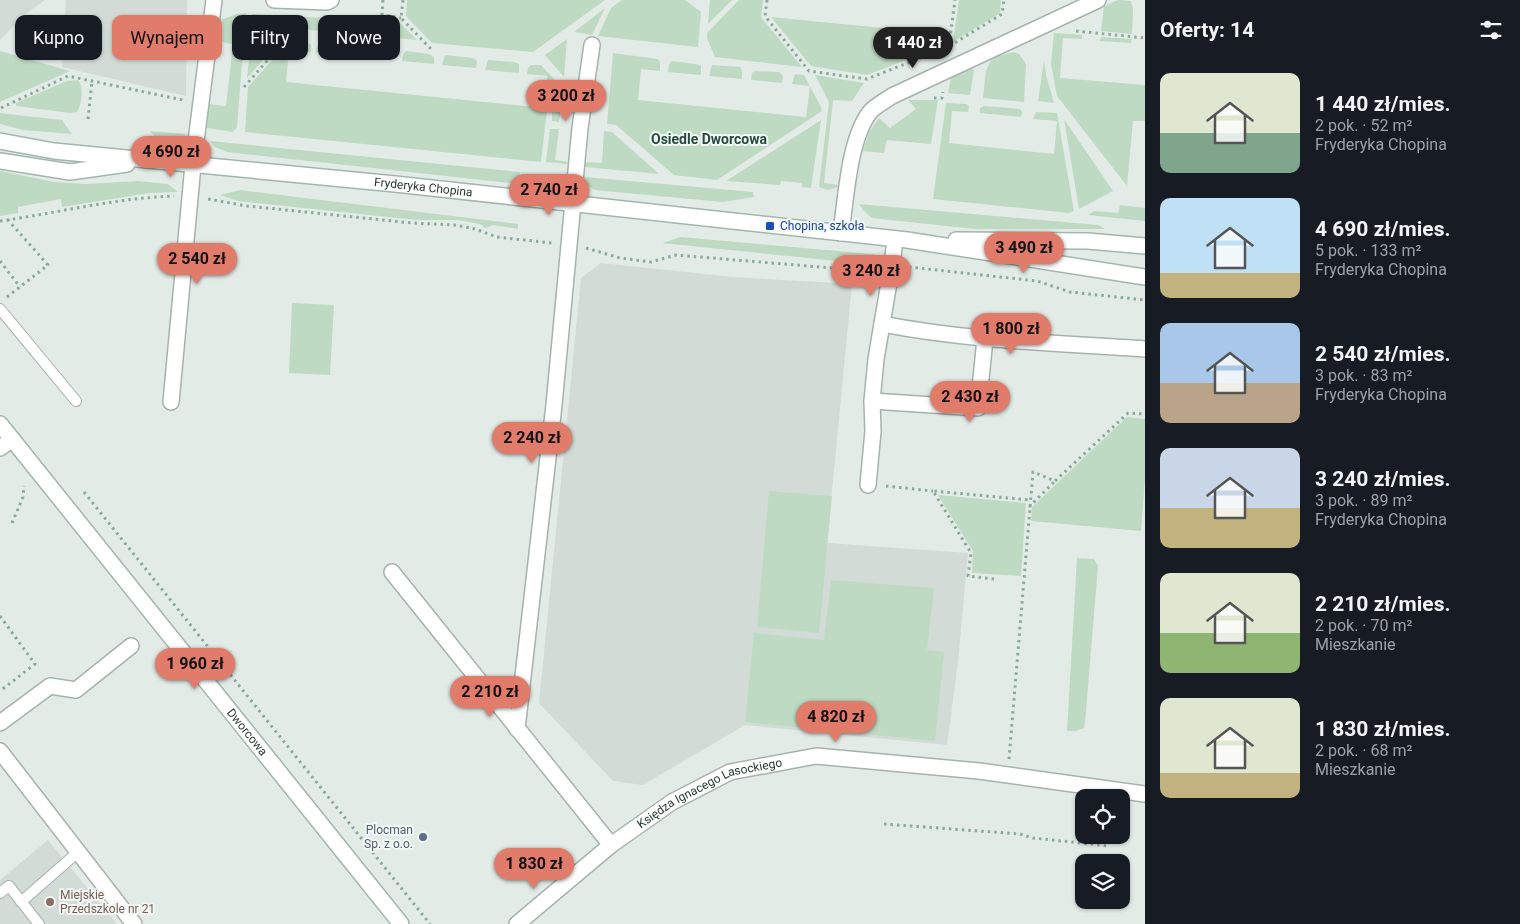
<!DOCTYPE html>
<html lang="pl">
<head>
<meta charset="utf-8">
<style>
	:root { --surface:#171b24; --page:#20242c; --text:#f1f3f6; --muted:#9ea1a6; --accent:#e17c6b }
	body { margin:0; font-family:Roboto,sans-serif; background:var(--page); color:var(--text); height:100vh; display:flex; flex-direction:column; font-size:19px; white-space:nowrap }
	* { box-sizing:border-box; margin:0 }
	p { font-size:16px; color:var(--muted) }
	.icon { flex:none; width:28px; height:28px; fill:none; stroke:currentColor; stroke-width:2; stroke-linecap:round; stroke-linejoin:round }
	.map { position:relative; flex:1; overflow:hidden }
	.sheet { display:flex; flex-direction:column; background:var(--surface); width:375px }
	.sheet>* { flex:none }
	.top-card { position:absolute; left:15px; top:15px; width:475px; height:45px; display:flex; gap:10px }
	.buttons { position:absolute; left:1075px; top:789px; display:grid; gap:10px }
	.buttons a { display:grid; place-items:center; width:55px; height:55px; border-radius:10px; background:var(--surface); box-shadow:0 1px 4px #0004; font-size:25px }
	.price { position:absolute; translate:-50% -42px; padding:0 11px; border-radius:18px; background:var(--accent); color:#111; font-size:16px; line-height:32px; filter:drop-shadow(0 1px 2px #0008) }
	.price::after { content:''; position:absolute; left:50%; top:30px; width:15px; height:11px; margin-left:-8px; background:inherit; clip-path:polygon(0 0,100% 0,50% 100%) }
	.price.active { background:#222; color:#fff }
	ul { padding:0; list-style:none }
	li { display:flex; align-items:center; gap:15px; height:125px; padding:0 15px }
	li span { display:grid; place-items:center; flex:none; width:140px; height:100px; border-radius:10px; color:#555 }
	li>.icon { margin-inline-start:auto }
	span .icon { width:60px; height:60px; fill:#fffc; stroke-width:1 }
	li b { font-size:21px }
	h2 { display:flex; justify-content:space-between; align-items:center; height:60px; padding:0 15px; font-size:21px }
	.pill { padding:0 18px; border-radius:10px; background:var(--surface); box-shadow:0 1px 4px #0004; font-size:18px; line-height:45px }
	.pill.active { background:var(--accent); color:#111 }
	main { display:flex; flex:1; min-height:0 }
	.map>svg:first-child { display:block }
	.built { fill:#d2dbd6 }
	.green { fill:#bfdac3 }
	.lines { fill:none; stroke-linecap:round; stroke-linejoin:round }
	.lane-casing { stroke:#a6b2ad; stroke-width:12 }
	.street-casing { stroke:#a6b2ad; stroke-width:18 }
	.secondary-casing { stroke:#a3b6ad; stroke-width:18 }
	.path { stroke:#88ab9c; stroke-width:3; stroke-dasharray:2.5 4; stroke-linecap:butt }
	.lane { stroke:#fff; stroke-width:10 }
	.street { stroke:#fff; stroke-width:15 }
	.secondary { stroke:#fff; stroke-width:15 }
	.transit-dot { fill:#1a4fb4; stroke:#f3f8f5; stroke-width:2 }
	.service-dot { fill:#5c6f8a; stroke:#f3f8f5; stroke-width:2 }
	.education-dot { fill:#8d6e63; stroke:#f3f8f5; stroke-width:2 }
	.labels { text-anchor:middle; stroke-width:4; stroke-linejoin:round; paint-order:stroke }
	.street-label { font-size:12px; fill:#253a32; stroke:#f3f8f5 }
	.transit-label { font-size:12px; fill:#164399; stroke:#f3f8f5; text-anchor:start }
	.service-label { font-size:12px; fill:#4e5e75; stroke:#f3f8f5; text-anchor:end }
	.education-label { font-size:12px; fill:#785e54; stroke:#f3f8f5; text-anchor:start }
	.neighbourhood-label { font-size:14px; font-weight:bold; fill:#234a3d; stroke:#f3f8f5 }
</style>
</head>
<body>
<main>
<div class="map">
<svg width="1145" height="924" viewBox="0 0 1145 924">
	<rect width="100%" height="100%" fill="#e3ebe7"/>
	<path class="built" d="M0 0H45L24 15 0 40Z
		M66 0H187L186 96 62 67Z
		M601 263 733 277 852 284 827 543 968 553 958 662 947 745 745 725 643 785 613 781 539 703 581 278Z
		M48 840 117 924H0V880Z"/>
	<path class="green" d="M407 0H605L533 52 432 43 406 16Z
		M622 0H685L701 12 698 47 598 36 611 8Z
		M710 0H732L708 24Z
		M739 0H763L761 17 802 67 715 57 707 38V33Z
		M959 0H1001L1000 13 953 42Z
		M1118 0 1131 1 1133 9 1132 34 1101 31 1104 6Z
		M605 8 592 35 574 32Z
		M246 13 237 127 233 132 207 128 209 104 226 106 233 44 215 41 220 23 223 19 237 14Z
		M252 14 399 22 417 40 289 28 252 21Z
		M771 17 944 34 942 46 867 75 811 66Z
		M252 29 282 39 247 78Z
		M1054 33 1082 35V39L1063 38 1060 78 1145 85V121H1133L1127 186 1057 96 1051 64Z
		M1101 37 1132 39 1131 43 1100 41Z
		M567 39 564 77 545 55Z
		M290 40 308 43 311 45V52L289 50 286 82 544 108 547 76 527 74 528 68 531 65H541L554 79 547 110 541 162 245 132 248 87Z
		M319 44 342 46 347 50 346 55 316 52 317 46Z
		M363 47 388 49 391 53V60L357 56 358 52Z
		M0 51 70 71 0 102Z
		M406 51 429 54 434 57V64L402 61 403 54Z
		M1014 52 1019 54 1026 64 1024 102 983 98 986 70 993 57Z
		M613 53 658 59 660 62V71L641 69 638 100 806 117 810 86 792 84 795 74 804 75 821 107 822 111 717 180 674 175 616 125 607 124Z
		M445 55 474 58 477 61 476 68 442 65Z
		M488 60 514 62 519 64V73L485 70Z
		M1044 60 1046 75 1054 103 1038 101Z
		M672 61 696 64 701 66V75L668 72 669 64Z
		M712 65 740 67 742 70V79L709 76Z
		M968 66 974 70 970 95 948 93 951 77Z
		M755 71 779 72 783 76 782 83 751 80 752 73Z
		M815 75 864 83 852 101 833 100 824 183 840 185 839 187 828 190 819 187 829 102Z
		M78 80C84 87 82 104 77 112L70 113 16 106V103L67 81Z
		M559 85 563 90 559 122 552 121V106Z
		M908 100H938L931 144 887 140 884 153 863 151 869 132 879 118 890 128 916 109Z
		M946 103 966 104 969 106 968 112 952 111 949 143 1054 154 1057 121 1033 119 1036 112 1057 113 1074 211 1069 213 933 199Z
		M984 106 1020 109 1022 112 1021 117 980 113V108Z
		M0 113 62 120 72 134 23 130 0 124Z
		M1064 119 1113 191 1079 209Z
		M821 120 811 188 802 187V183L781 181 780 185 726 181Z
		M550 129H559L555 160 569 162 566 164 546 162Z
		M150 131 186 134C173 156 162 147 150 131Z
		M604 131 612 132 659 174 585 167V162L602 163Z
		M210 141 520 172 519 184 227 152 215 147Z
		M0 171 54 182 86 184 138 181 168 184 178 192 150 193 62 207 61 199 18 207V213L0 216Z
		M585 177 753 192 754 197 723 202 594 190 586 184Z
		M240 190 518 224V229L494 225 485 228 480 224 458 220H417L238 201 220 195Z
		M859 204 1098 225 1105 229H974L872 218 863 210Z
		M1120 205 1145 208V221L1088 215 1094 211 1118 213Z
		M681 237 871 254 876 255 879 260 856 263 662 243Z
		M292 303 334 305 330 375 289 373Z
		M1127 417 1145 419V479L1141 531 1031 521 1032 507Z
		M769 491 832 496 819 633 757 627Z
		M938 495 1026 503 1021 576 972 573 973 551Z
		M1077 558 1094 559 1098 566 1085 723 1084 728 1076 731H1067Z
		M831 580 934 588 927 650 944 652 935 741 745 722 754 633 824 640Z"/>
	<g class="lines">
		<defs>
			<path id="lane" d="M0 309 76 401
				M0 893 9 886 39 924
				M21 902 78 852"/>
			<g id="street">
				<path d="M274 0 327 2 331 0"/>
				<path d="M841 233C846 198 849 139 870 112 875 106 885 101 892 96L1098 0"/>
				<path d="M882 324C969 341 1057 343 1145 349"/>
				<path d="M872 401 978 408 985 339"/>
				<path d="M171 402 193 165 214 0"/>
				<path d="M0 448 12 439"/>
				<path d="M868 485 873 431 872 401 876 359 892 265 895 239"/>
				<path d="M392 572 611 845"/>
				<path d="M0 723 50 686 76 690 131 646"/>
				<path d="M517 729 554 405 580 128 592 45"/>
				<path d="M0 751 134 924"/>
				<path id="s1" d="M517 924 611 845 672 802 730 772 816 756 979 771 1145 794"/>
			</g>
			<g id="secondary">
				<path id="s2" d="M0 141 54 151 395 184 907 240 1145 277"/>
				<path d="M0 161 70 172 127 164"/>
				<path d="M956 240 1088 241 1145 246"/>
				<path id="s3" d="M0 424 401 924"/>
			</g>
		</defs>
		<use href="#lane" class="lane-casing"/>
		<use href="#street" class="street-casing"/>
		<use href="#secondary" class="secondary-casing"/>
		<path class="path" d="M383 0 382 15 401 18
			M403 0 401 18 431 49
			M767 0 765 16 809 71 867 79 948 47 1002 14 1004 0
			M1076 31 1145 38
			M949 46 955 0
			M244 87 289 36
			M934 98H942L943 92
			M1 108 68 76 183 100
			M88 119 92 81
			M208 199 247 206 412 223 455 225 475 229 497 237 552 243
			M0 221C58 213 115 198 174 196
			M586 248 620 258 651 262 676 255 844 269 875 265
			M0 261 20 287
			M909 267 1037 281 1070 292 1145 300
			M7 297 48 265 8 220
			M886 486 933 491
			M84 492 430 924
			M1029 507 1055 481
			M12 523 23 497 24 486
			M994 579 968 576 971 553 933 491 1030 500
			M0 616 35 664 0 691
			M1009 759 1033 472 1055 481 1128 413 1145 414
			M884 824 1020 834 1033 838 1109 846"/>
		<use href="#lane" class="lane"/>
		<use href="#street" class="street"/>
		<use href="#secondary" class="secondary"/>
	</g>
	<rect class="transit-dot" x="765" y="221" width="10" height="10" rx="2.5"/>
	<circle class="service-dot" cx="423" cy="837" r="5"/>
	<circle class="education-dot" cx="50" cy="902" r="5"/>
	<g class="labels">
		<g class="street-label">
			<text dy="4" stroke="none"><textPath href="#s2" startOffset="426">Fryderyka Chopina</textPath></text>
			<text dy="4" stroke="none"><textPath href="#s3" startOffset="395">Dworcowa</textPath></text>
			<text dy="4" stroke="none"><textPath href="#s1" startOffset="236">Księdza Ignacego Lasockiego</textPath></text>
		</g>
		<g class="transit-label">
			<text x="780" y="230">Chopina, szkoła</text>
		</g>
		<g class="service-label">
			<text x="413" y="834">Plocman<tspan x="413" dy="14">Sp. z o.o.</tspan></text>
		</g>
		<g class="education-label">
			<text x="60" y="899">Miejskie<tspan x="60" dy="14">Przedszkole nr 21</tspan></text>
		</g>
		<g class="neighbourhood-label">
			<text x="709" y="144">Osiedle Dworcowa</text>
		</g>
	</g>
</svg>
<div class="buttons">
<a><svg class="icon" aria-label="locate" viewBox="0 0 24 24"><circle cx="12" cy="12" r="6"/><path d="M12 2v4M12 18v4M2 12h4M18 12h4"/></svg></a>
<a><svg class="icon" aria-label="layers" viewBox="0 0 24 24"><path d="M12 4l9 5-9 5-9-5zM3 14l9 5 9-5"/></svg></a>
</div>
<b class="price active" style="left:913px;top:69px">1 440 zł</b>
<b class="price" style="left:566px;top:122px">3 200 zł</b>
<b class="price" style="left:171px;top:178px">4 690 zł</b>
<b class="price" style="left:549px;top:216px">2 740 zł</b>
<b class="price" style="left:1024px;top:274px">3 490 zł</b>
<b class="price" style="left:197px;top:285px">2 540 zł</b>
<b class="price" style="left:871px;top:297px">3 240 zł</b>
<b class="price" style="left:1011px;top:355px">1 800 zł</b>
<b class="price" style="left:970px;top:423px">2 430 zł</b>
<b class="price" style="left:532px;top:464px">2 240 zł</b>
<b class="price" style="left:195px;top:690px">1 960 zł</b>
<b class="price" style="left:490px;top:718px">2 210 zł</b>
<b class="price" style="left:836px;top:743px">4 820 zł</b>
<b class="price" style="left:534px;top:890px">1 830 zł</b>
<div class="top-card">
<a class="pill">Kupno</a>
<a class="pill active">Wynajem</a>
<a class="pill">Filtry</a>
<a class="pill">Nowe</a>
</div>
</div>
<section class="sheet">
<h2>Oferty: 14<svg class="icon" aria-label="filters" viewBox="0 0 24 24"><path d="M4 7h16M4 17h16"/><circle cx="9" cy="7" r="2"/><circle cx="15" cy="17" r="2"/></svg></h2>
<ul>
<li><span style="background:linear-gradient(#dfe7d0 60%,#7fa58c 0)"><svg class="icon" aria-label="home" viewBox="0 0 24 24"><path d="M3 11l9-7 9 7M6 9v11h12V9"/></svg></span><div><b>1 440 zł/mies.</b><p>2 pok. · 52 m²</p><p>Fryderyka Chopina</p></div></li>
<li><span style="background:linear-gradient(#bfe0f5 75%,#c2b280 0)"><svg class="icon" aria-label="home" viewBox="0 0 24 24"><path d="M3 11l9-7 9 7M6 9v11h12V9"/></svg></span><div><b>4 690 zł/mies.</b><p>5 pok. · 133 m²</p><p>Fryderyka Chopina</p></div></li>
<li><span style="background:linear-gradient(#a9c7e8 60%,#b9a48a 0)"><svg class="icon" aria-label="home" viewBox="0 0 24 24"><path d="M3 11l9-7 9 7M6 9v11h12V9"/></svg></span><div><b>2 540 zł/mies.</b><p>3 pok. · 83 m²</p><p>Fryderyka Chopina</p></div></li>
<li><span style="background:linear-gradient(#c9d6e8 60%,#c2b280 0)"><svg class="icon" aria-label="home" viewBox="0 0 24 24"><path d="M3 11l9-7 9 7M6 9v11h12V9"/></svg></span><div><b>3 240 zł/mies.</b><p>3 pok. · 89 m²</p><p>Fryderyka Chopina</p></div></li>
<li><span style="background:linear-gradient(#dfe7d0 60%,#8fb573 0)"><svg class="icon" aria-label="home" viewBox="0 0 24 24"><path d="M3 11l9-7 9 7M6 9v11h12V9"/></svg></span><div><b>2 210 zł/mies.</b><p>2 pok. · 70 m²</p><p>Mieszkanie</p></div></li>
<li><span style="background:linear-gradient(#dfe7d0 75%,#c2b280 0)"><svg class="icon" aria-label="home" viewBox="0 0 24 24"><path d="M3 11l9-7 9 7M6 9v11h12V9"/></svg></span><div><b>1 830 zł/mies.</b><p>2 pok. · 68 m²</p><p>Mieszkanie</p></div></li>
</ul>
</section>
</main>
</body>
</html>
